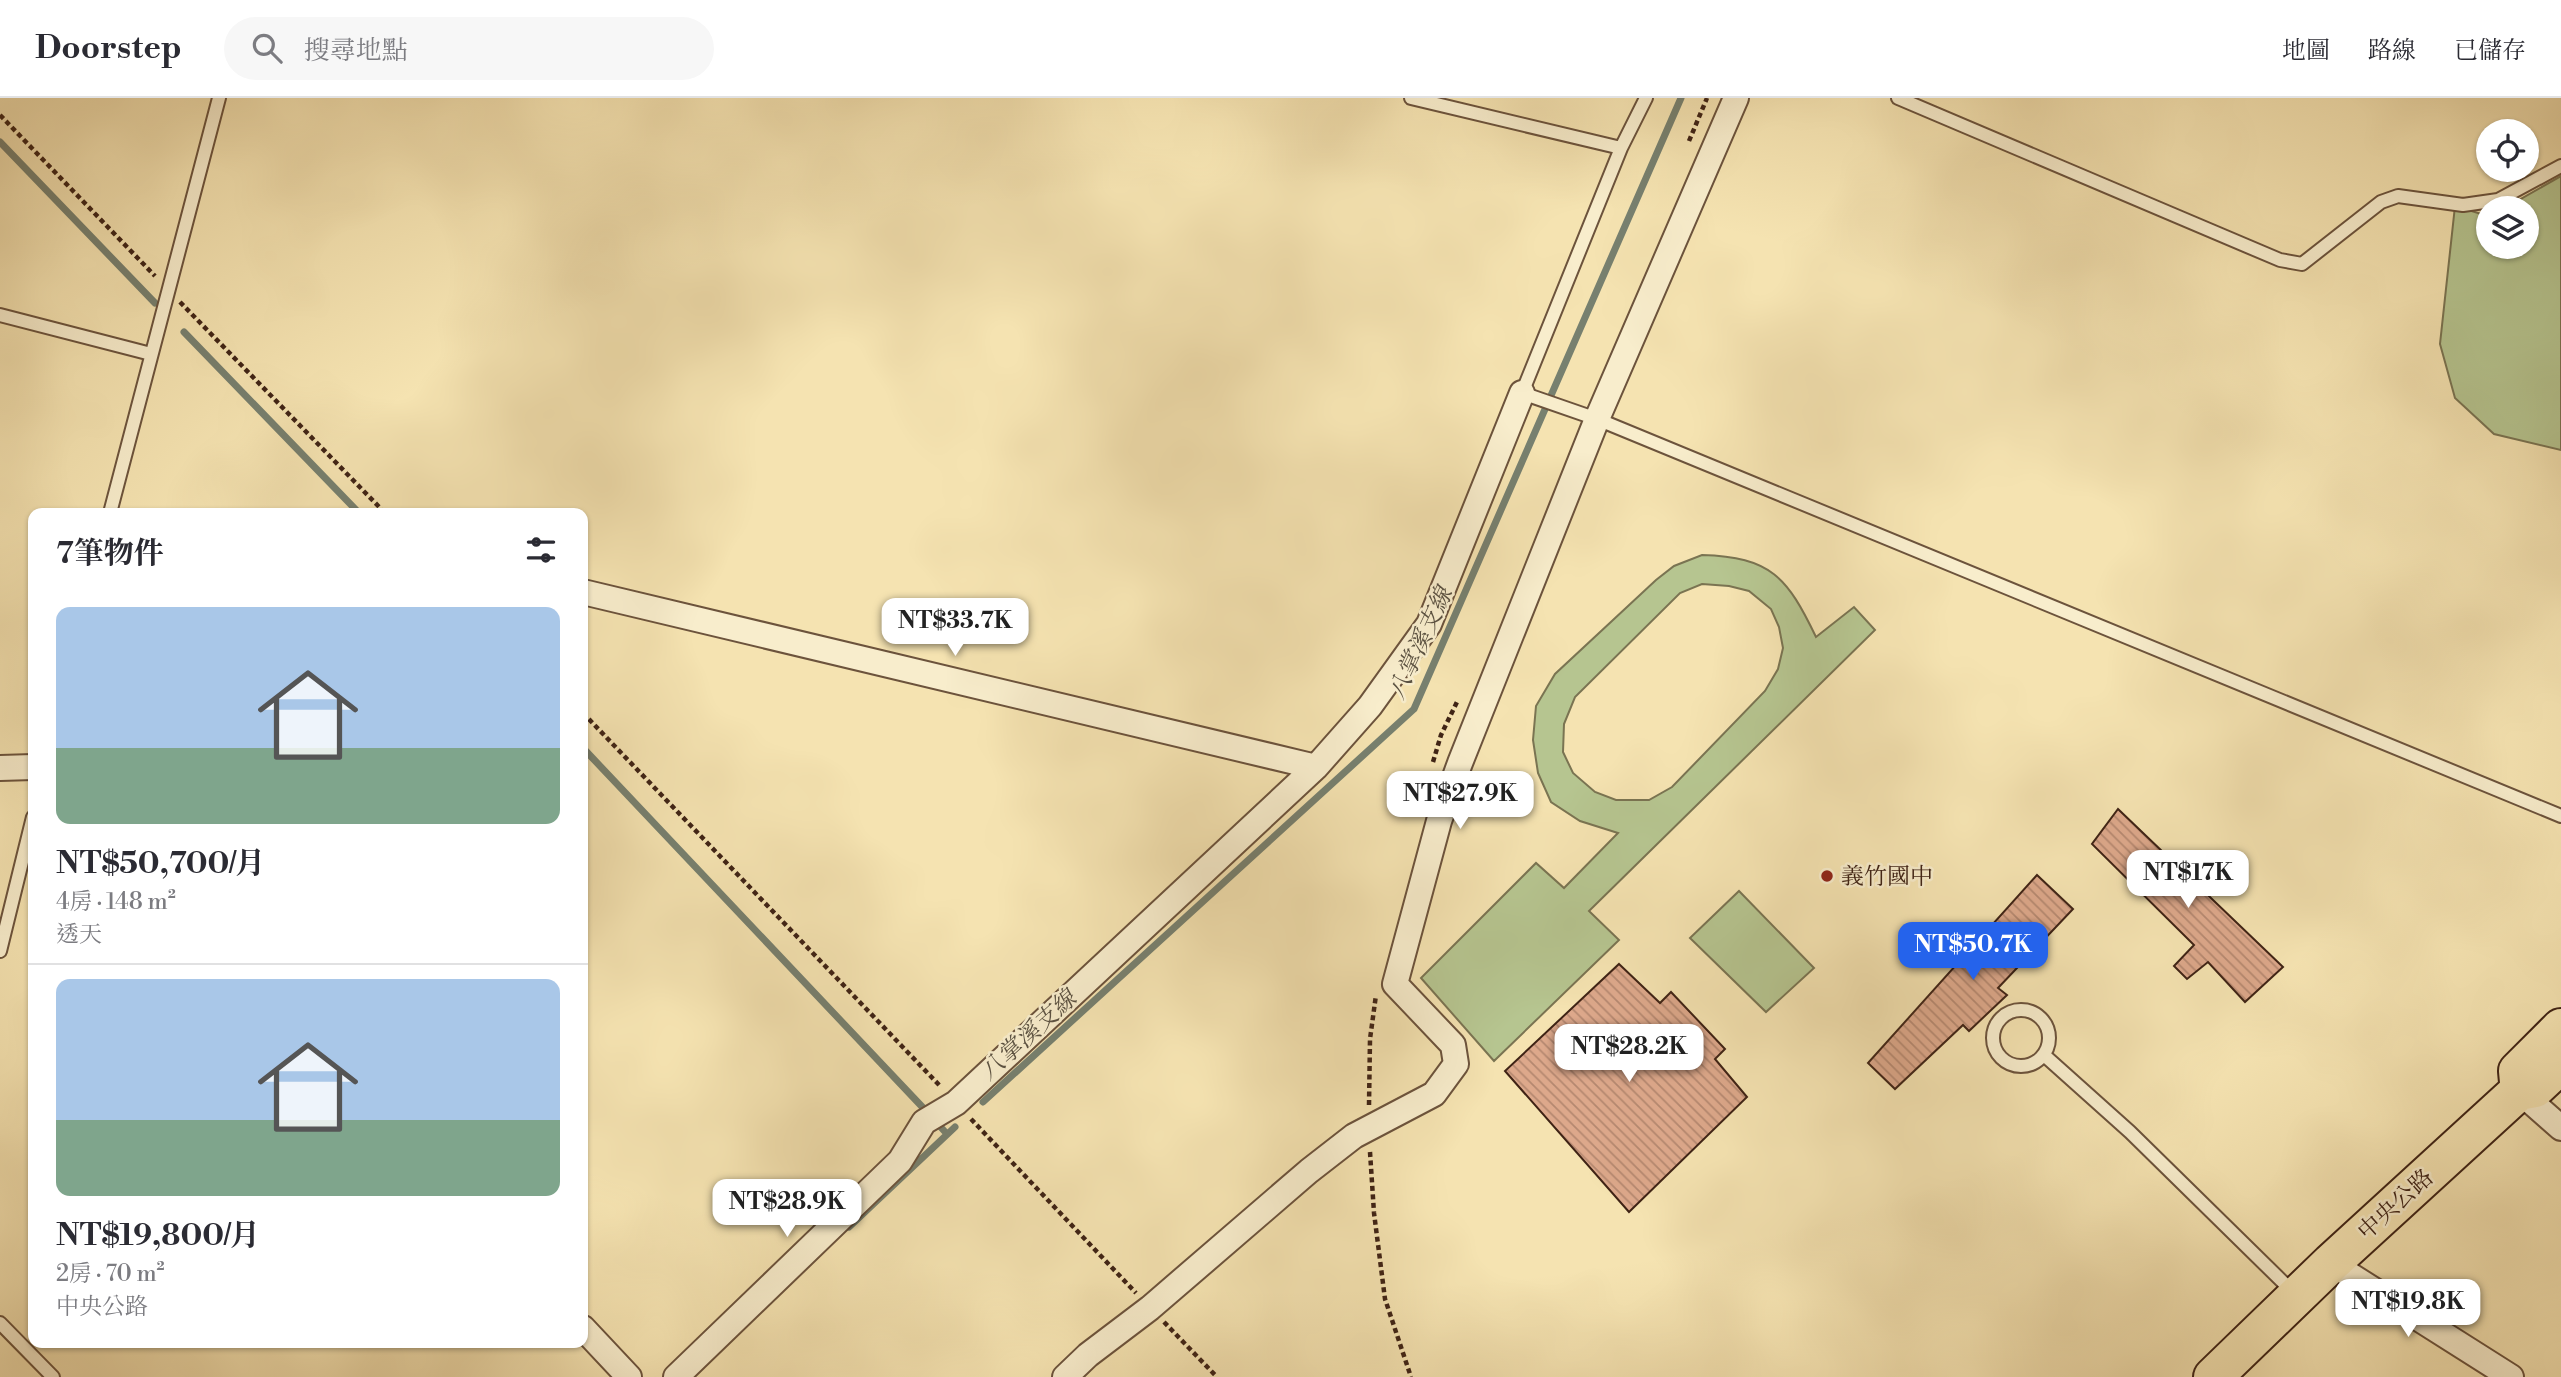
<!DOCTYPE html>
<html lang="zh-TW">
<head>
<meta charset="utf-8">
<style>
	:root { --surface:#fff; --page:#f7f7f7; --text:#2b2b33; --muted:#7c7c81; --line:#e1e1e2; --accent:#2563eb }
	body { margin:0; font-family:"Libre Bodoni","Noto Serif TC",serif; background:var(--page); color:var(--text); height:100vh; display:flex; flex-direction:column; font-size:26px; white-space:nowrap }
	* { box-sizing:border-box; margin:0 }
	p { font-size:23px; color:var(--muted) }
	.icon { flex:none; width:38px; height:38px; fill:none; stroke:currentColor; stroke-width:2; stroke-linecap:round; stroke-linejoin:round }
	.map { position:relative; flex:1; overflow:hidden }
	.side { position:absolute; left:28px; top:410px; width:560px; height:840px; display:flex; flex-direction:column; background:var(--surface); border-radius:14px; box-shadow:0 2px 5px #0004 }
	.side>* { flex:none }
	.controls { position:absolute; left:2476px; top:21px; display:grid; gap:14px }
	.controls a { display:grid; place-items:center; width:63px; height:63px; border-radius:50%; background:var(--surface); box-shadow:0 2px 5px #0004; font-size:35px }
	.price { position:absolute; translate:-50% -60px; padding:0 16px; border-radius:14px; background:#fff; color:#222; font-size:23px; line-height:46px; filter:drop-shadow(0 2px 4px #0008) }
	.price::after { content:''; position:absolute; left:50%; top:42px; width:21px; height:16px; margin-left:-10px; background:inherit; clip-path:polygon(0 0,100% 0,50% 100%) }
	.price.on { background:var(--accent); color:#fff }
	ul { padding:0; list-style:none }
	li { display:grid; align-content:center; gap:14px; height:371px; padding:0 28px }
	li+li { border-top:2px solid var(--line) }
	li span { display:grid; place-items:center; height:217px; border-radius:14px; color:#555 }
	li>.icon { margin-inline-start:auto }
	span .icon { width:126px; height:126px; fill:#fffc; stroke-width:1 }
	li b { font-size:30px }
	h2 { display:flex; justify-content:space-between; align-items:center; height:84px; padding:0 28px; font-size:30px }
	header { display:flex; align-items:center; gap:42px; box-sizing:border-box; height:98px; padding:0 35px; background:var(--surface); border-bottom:2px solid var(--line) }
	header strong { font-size:33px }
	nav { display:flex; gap:38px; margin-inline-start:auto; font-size:24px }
	.search { width:490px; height:63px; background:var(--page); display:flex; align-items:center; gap:18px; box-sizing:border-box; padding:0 24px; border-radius:38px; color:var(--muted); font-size:26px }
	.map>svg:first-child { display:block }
	.green { fill:#b6c590; stroke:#7a7452; stroke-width:2; fill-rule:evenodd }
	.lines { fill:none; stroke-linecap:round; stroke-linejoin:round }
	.stream { stroke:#77806f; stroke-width:7 }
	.building { fill:url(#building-back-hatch); stroke:#3f2315; stroke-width:2 }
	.lane-casing { stroke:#6c533c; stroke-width:16 }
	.street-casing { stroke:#6c533c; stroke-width:28 }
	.primary-casing { stroke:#3f2315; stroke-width:42 }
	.path { stroke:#3f2315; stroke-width:4.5; stroke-dasharray:5 3.5; stroke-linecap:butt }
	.lane { stroke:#f8edcc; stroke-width:12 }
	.street { stroke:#f8edcc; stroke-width:24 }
	.primary { stroke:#f5e3b1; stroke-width:38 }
	.poi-dot { fill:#8f2418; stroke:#f8edcc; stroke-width:2.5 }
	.labels { text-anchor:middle; stroke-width:5; stroke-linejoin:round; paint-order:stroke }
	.poi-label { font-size:23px; fill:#3f2315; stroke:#f8edcc; text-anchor:start }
	.street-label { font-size:23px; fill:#3f2315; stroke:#f8edcc }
	.water-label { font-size:24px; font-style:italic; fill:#5b5242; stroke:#f8edcc }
</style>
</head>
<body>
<header>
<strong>Doorstep</strong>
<div class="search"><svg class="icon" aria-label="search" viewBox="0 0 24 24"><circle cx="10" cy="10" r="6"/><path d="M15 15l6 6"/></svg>搜尋地點</div>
<nav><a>地圖</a><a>路線</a><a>已儲存</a></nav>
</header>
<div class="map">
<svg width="2561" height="1279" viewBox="0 0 2561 1279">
	<defs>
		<pattern id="building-back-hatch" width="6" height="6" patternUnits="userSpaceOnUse" patternTransform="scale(1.75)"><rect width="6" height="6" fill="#dda88b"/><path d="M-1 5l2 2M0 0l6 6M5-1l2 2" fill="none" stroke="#b58870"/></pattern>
	</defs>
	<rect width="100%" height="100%" fill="#f5e3b1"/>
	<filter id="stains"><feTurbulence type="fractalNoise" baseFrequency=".00286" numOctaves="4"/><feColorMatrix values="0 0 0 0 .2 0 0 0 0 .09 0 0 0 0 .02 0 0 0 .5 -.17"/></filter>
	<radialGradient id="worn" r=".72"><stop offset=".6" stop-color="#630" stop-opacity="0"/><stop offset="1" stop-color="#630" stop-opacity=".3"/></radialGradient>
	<path class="green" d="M2561 78V352L2494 336 2455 300 2440 246 2455 108 2488 118V149H2527V110H2505Z
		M1702 457C1771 459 1787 479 1816 539L1854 509 1875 532 1589 813 1619 842 1494 963 1421 880 1536 765 1564 790 1618 735 1580 723 1551 704 1538 675 1533 642 1536 608 1555 576 1656 482 1674 468ZM1702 486 1729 488 1749 493 1771 511 1779 529 1783 550 1778 571 1765 593 1672 689 1649 702H1616L1595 694 1573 675 1563 654 1564 626 1575 599 1680 495Z
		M1739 793 1814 870 1766 914 1690 840Z"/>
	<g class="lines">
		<path class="stream" d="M0 44 155 205
			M184 234 359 415
			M583 650 928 1015
			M983 1004 1414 611 1681 0
			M936 1024 947 1036
			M849 1129 955 1029"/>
	</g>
	<path class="building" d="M2118 711 2283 869 2245 904 2208 864 2187 881 2174 868 2194 847 2092 746Z
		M2037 777 2073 811 1998 890 2007 897 1969 933 1963 927 1895 991 1868 965Z
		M1619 866 1660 905 1671 894 1725 951 1715 961 1747 999 1629 1114 1505 973Z"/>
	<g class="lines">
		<defs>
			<path id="lane" d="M1411 0 1621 50
				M1646 0 1621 50 1522 295 1597 321 2561 718
				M1898 0 2280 162 2302 166 2381 104 2398 98 2463 107 2498 102 2561 68
				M0 217 151 256
				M110 415 219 0
				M0 853 33 719
				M1993 940a28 28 0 1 1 56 0a28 28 0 1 1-56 0Z
				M2044 957 2130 1034 2294 1195
				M0 1225 53 1279"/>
			<path id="street" d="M583 494 1316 669
				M0 670 33 669
				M2519 993 2561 1030
				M2331 1165 2511 1279
				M583 1230 629 1279
				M676 1279 900 1063 924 1024 956 1005 1316 669 1370 608 1429 526 1522 295
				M1065 1279 1088 1257 1150 1210 1309 1073 1354 1038 1434 996 1456 966 1453 947 1395 886 1439 723 1460 665 1597 321 1736 0"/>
			<path id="primary" d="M2519 984 2518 973 2561 930
				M2213 1279 2331 1165 2519 993 2535 990 2561 966"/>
		</defs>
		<use href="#lane" class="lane-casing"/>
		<use href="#street" class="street-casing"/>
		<use href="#primary" class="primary-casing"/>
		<path class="path" d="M0 17 155 178
			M1689 43 1707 0
			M180 204 385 415
			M583 615 941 989
			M1433 664 1441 637 1457 604
			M1369 1007 1370 941 1376 897
			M971 1021 1136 1195
			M1370 1054 1374 1115 1385 1201 1411 1279
			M1164 1224 1217 1279"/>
		<use href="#lane" class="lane"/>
		<use href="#street" class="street"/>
		<use href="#primary" class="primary"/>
	</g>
	<circle class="poi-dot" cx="1827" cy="778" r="7"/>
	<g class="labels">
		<g class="poi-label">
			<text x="1841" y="786">義竹國中</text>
		</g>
		<g class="street-label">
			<text transform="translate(2395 1106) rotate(-42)" y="8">中央公路</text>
		</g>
		<g class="water-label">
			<text transform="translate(1420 545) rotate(-65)" y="8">八掌溪支線</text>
			<text transform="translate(1028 937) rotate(-42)" y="8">八掌溪支線</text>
		</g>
	</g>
	<rect width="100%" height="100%" filter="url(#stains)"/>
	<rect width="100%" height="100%" fill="url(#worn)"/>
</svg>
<div class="controls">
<a><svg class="icon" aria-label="locate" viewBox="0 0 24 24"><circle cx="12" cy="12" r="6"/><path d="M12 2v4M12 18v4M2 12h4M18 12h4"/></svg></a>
<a><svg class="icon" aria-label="layers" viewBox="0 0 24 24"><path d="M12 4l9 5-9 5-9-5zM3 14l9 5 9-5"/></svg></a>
</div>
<b class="price" style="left:955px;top:560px">NT$33.7K</b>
<b class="price" style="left:1460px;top:733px">NT$27.9K</b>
<b class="price" style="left:2188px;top:812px">NT$17K</b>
<b class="price on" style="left:1973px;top:884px">NT$50.7K</b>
<b class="price" style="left:1629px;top:986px">NT$28.2K</b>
<b class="price" style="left:787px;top:1141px">NT$28.9K</b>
<b class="price" style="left:2408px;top:1241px">NT$19.8K</b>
<section class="side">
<h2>7筆物件<svg class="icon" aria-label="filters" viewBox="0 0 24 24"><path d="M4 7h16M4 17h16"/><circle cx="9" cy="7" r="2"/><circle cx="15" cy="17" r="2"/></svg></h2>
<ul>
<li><span style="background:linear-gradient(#a9c7e8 65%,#7fa58c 0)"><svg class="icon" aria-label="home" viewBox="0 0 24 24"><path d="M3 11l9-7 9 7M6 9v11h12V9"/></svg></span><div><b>NT$50,700/月</b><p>4房 · 148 m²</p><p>透天</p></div></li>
<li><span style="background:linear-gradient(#a9c7e8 65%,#7fa58c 0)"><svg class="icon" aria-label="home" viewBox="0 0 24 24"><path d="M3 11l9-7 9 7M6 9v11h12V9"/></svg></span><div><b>NT$19,800/月</b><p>2房 · 70 m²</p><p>中央公路</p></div></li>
</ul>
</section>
</div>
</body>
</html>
